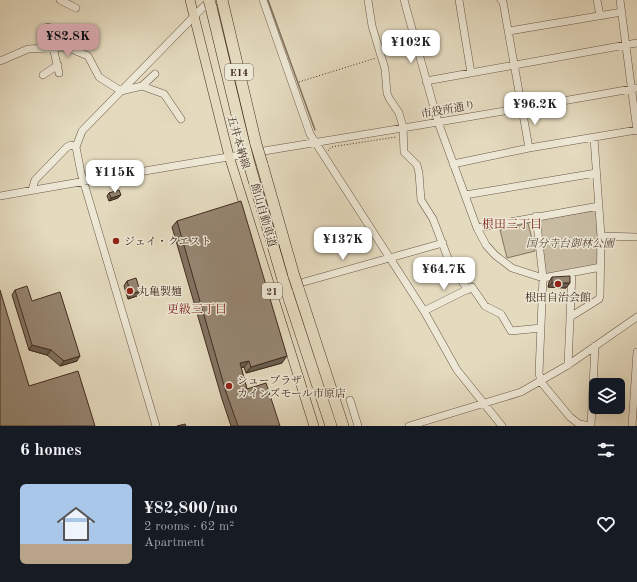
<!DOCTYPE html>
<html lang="en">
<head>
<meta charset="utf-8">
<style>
	:root { --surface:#171b24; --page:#242831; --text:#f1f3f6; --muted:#9ea1a6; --accent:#c59692 }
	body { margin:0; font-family:"Old Standard TT","Noto Serif JP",serif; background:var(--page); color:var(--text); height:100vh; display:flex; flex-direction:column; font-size:15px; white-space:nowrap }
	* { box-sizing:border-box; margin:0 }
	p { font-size:13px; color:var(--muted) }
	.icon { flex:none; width:22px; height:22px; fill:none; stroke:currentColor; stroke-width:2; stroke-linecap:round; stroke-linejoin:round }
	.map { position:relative; height:426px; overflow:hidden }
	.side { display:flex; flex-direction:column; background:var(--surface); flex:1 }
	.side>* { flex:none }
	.fabs { position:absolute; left:589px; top:378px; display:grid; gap:8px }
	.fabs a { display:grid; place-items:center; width:36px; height:36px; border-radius:6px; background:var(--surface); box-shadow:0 4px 16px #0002; font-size:20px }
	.price { position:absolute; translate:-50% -34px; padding:0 9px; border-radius:8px; background:#fff; color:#222; font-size:13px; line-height:26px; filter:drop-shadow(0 1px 2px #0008) }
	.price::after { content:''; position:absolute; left:50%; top:24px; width:12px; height:9px; margin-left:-6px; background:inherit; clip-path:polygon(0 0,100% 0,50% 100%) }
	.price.on { background:var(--accent); color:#111 }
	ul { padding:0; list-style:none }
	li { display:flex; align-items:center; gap:12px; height:100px; padding:0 20px }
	li span { display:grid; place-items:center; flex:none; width:112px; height:80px; border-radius:6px; color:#555 }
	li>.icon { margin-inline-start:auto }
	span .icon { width:48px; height:48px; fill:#fffc; stroke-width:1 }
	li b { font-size:17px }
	h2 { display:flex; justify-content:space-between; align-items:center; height:48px; padding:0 20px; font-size:17px }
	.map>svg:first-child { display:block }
	.green { fill:#c8bca3; stroke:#857461 }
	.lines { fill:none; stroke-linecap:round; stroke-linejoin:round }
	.stream { stroke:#82705e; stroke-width:1.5 }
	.minor-casing { stroke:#6a5747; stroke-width:8 }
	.major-casing { stroke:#422b1f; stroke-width:10 }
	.highway-casing { stroke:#422b1f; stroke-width:12 }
	.path { stroke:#422b1f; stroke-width:1; stroke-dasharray:1 2; stroke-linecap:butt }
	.minor { stroke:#ede7d5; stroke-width:7 }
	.major { stroke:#e4dabe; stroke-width:9 }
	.highway { stroke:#e4dabe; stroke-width:11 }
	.highway-bridge-casing { stroke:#422b1f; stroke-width:12; stroke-linecap:butt }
	.highway-bridge { stroke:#e4dabe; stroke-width:11 }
	.wall { fill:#817362; stroke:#422b1f }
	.shaded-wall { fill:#695e50; stroke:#422b1f }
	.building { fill:#968672; stroke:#422b1f }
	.poi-dot { fill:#8f2418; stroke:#ede7d5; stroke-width:1.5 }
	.labels { text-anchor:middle; stroke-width:3; stroke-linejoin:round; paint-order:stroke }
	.shield { fill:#ede7d5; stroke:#756356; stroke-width:1 }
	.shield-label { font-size:10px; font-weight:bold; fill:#422b1f }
	.street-label { font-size:11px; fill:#422b1f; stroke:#ede7d5 }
	.poi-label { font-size:11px; fill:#422b1f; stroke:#ede7d5; text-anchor:start }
	.park-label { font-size:11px; font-style:italic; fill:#5d4839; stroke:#ede7d5 }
	.neighbourhood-label { font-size:12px; fill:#7a1f14; stroke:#ede7d5 }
</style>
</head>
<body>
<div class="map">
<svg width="637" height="426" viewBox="0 0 637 426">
	<rect width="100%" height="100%" fill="#e4dabe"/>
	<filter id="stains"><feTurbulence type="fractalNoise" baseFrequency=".005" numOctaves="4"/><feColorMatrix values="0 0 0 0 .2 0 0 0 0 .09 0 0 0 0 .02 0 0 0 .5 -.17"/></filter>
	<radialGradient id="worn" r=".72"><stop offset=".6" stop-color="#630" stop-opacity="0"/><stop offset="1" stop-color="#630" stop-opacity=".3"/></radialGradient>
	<path class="green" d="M597 210 598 265 547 275 545 274 539 220Z
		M528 223 535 251 507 258 500 230Z"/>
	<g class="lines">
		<path class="stream" d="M268 0 315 130"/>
		<defs>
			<path id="minor" d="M60 0 76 8
				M263 0 310 134 424 311 457 370 502 426
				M368 0 372 26 385 69 387 93 389 98 399 113 403 127 404 152 417 165 419 173 421 200 433 219 451 266 468 290
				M404 0 438 122 477 228 486 245 495 255 512 268 543 278 601 267
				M459 0 471 73
				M501 0 503 2 529 148
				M597 0 600 16
				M620 0 637 131
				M48 27 50 47
				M509 31 622 12
				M53 47 59 73
				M0 61 28 49 67 47 88 56 99 77 121 91 142 86 164 94 181 119
				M43 75 58 65
				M426 81 637 43
				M142 86 155 74
				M453 164 529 148 637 130
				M32 190 35 180 67 147 71 145 76 147
				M465 195 596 173
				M0 196C212 158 425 126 637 88
				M536 216 543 278 539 373 541 382 570 417 579 424 591 426
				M477 228 599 206
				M601 236 637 237
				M304 282 443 243
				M424 311 472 287 485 306 501 314 511 331 541 328
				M570 317 599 299 600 296 601 236 594 138
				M568 365 572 272
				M350 400 358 426
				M156 426 81 173 76 147 82 131 210 0
				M409 426 521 392 568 365 637 317
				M591 426 595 346
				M632 426 637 352"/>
			<path id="major" d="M190 0 229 156 314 426"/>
			<path id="highway" d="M222 0 256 144
				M211 7 244 144
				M262 164 294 276
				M250 167 283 280
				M298 288 343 426
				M287 292 331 426"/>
		</defs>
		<use href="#minor" class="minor-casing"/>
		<use href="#major" class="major-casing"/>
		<use href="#highway" class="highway-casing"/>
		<path class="path" d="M299 82 376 58
			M328 151 331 147 396 137"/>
		<use href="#minor" class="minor"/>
		<use href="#major" class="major"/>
		<use href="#highway" class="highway"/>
		<defs>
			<path id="highway-bridge" d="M209 0 211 7
				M244 144 250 167
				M256 144 262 164
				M294 276 298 288
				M283 280 287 292"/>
		</defs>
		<use href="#highway-bridge" class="highway-bridge-casing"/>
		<use href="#highway-bridge" class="highway-bridge"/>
	</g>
	<path class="wall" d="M109 193 121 195 118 198 109 201 107 196Z
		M177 221 282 363 246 373 244 367 241 368 247 389 280 426H231L222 399 172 227Z
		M552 277 566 288 548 287 549 282Z
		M127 281 140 291 137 296 128 299 124 286Z
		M15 290 77 361 60 366 47 355 29 350 12 295Z"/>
	<path class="shaded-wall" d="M121 195 118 198 109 201 111 198Z
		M552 283H570L566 288 548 287Z
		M140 291 137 296 128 299 131 294Z
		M32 345 51 350 47 355 29 350Z
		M80 356 77 361 60 366 64 361Z
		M287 356 282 363 246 373 251 367Z
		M249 361 244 367 235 370 240 363Z"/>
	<path class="building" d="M119 190 121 195 111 198 109 193Z
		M241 201 287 356 251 367 249 361 240 363 247 389 266 383 280 426H238L226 392 177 221Z
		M570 276V283H552V277Z
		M136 278 140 291 131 294 127 281Z
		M27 286 32 301 60 292 80 356 64 361 51 350 32 345 15 290Z
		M0 290 29 386 78 371 95 426H0Z
		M185 424 186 426H177Z"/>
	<g class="poi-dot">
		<circle cx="116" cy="241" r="4"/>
		<circle cx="558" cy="284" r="4"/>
		<circle cx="130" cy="291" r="4"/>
		<circle cx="229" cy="386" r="4"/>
	</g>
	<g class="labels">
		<g class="shield">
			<rect x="225" y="64" width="28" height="16" rx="3"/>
			<rect x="262" y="283" width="20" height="16" rx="3"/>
		</g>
		<g class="shield-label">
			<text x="239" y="76">E14</text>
			<text x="272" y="295">21</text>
		</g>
		<g class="street-label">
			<text transform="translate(448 109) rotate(-10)" y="4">市役所通り</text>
			<text transform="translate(239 142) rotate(74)" y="4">五井本納線</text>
			<text transform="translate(264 215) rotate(74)" y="4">館山自動車道</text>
		</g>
		<g class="poi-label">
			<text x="124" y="245">ジェイ・クエスト</text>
			<text x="138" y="295">丸亀製麺</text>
			<text x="558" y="301" text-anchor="middle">根田自治会館</text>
			<text x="237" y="384">シュープラザ<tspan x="237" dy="13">カインズモール市原店</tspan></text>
		</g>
		<g class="park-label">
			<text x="570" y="247">国分寺台御林公園</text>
		</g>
		<g class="neighbourhood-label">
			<text x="512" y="228">根田三丁目</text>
			<text x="197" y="313">更級三丁目</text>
		</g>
	</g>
	<rect width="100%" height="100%" filter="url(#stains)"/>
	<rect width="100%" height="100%" fill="url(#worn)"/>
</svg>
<div class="fabs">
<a><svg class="icon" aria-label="layers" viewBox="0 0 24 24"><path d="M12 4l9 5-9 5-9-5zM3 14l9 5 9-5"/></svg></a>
</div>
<b class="price on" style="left:68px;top:58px">¥82.8K</b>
<b class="price" style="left:411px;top:64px">¥102K</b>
<b class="price" style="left:535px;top:126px">¥96.2K</b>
<b class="price" style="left:115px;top:194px">¥115K</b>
<b class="price" style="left:343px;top:261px">¥137K</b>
<b class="price" style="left:444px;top:291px">¥64.7K</b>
</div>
<section class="side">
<h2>6 homes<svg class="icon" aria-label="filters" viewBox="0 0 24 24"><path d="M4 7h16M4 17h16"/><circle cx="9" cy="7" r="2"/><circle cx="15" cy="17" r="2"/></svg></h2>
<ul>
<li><span style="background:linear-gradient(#a9c7e8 75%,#b9a48a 0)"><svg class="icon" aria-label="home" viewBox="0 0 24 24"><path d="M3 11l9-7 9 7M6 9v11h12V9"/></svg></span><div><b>¥82,800/mo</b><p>2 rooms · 62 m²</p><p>Apartment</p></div><svg class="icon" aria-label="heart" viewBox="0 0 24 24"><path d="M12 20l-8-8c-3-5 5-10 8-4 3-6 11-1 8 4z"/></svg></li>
</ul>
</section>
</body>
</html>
